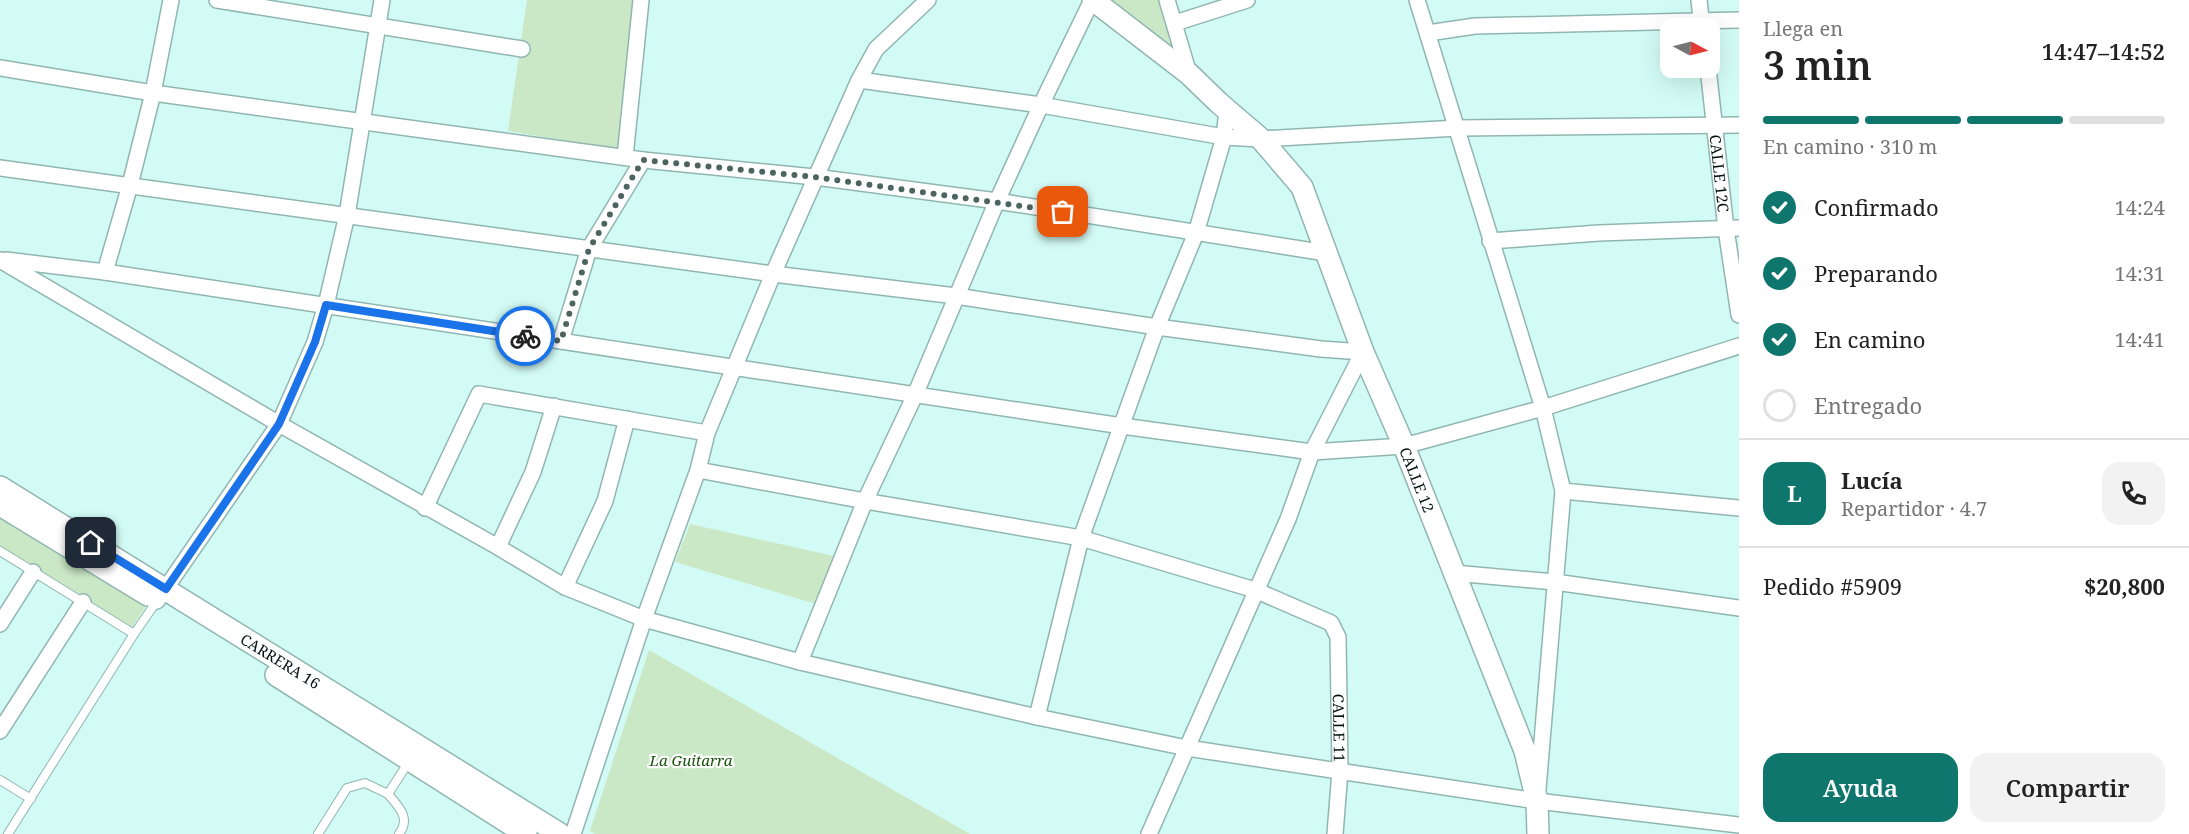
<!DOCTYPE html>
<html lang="es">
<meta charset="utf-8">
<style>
:root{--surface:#fff;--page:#f2f2f2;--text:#222;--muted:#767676;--line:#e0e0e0;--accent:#0f766e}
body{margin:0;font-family:"Noto Serif",serif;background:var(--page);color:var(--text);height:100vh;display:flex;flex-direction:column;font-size:22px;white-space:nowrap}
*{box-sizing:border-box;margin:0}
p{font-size:20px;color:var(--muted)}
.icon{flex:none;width:33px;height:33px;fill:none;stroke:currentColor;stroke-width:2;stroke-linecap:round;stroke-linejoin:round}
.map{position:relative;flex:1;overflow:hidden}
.drawer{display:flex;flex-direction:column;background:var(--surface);width:450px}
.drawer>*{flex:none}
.needle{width:39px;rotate:97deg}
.controls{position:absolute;left:1660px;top:18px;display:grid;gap:12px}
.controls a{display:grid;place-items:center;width:60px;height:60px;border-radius:12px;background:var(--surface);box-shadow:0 6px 24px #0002;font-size:30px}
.pin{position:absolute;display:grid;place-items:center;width:51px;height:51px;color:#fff;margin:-26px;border-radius:12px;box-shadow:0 3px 9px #0006}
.courier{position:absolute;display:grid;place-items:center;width:60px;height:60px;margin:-30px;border:4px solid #1a73e8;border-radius:50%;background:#fff;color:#222;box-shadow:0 2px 8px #0007}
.headline em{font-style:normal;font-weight:600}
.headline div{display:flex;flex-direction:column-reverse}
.headline{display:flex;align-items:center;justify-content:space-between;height:102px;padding:0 24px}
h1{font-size:39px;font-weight:600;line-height:45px}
.bar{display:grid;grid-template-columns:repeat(4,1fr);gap:9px 6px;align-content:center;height:72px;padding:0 24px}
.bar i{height:8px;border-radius:4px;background:var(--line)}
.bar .on{background:var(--accent)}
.bar p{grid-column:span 4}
.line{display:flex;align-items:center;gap:15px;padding:0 24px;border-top:2px solid var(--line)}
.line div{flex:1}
.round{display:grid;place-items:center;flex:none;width:63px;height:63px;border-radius:18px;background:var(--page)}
ol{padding:0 24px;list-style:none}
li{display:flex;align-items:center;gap:18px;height:66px}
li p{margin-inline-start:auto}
li .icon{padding:6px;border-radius:50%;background:var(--accent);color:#fff;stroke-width:4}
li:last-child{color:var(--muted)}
li i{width:33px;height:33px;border:3px solid var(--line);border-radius:50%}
.button{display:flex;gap:12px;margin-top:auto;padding:12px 24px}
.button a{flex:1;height:69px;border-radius:18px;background:var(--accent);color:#fff;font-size:24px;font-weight:600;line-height:69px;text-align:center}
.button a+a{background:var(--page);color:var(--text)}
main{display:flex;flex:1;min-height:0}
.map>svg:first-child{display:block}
</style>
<main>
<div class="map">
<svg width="1739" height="834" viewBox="0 0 1739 834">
<rect width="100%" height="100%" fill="#d3fbf5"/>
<!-- green -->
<g fill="#cbe8c6">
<polygon points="527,0 637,0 619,150 508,131"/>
<polygon points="1105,0 1160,0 1180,58"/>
<polygon points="0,510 149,602 132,627 0,546"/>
<polygon points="690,524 834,556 816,604 675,562"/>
<polygon points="649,650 970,834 595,834 590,831"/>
</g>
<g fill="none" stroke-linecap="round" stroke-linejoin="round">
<!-- lane casing -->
<g stroke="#90b6b1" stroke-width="10">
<g id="lane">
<polyline points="0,551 134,634"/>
<polyline points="0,780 31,799"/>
<polyline points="8,834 134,634 157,601"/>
<polyline points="318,834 347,788 365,783 388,794"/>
<path d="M399 834C411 818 399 807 388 794L410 760"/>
</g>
</g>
<!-- street casing -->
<g stroke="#90b6b1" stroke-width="18">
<g id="street">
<polyline points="217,0 522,49"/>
<polyline points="1167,0 1189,74"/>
<polyline points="1417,0 1543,408 1563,491 1538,789"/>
<polyline points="1699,0 1702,28"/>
<polyline points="1175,23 1247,0"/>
<polyline points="1428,33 1475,26 1739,20"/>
<polyline points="0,68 153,93 643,160 815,177 997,201 1326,253"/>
<path id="s1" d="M1708 68 1726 229 1739 315"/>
<polyline points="859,80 1041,105 1224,137 1261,139 1458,128 1739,125"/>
<polyline points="625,157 641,0"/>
<polyline points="0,168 773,274 956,296 1157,327 1321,349 1363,352 1312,452 1288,519 1149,834"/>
<polyline points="1490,241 1599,233 1739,228"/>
<polyline points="0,260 279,424 498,547 565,587 644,619 800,662 1037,717 1187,748 1537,801 1739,825"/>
<polyline points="6,260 105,272 1122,426 1312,452 1404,446 1543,408 1739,346"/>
<polyline points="105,272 130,185 153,93 171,0"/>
<polyline points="561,341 589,249 643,160"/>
<path id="s2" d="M698 470 865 501 1081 538 1255 590 1331 623 1338 637 1340 771 1335 834"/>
<polyline points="1563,491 1739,508"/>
<polyline points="425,508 479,394 707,433"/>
<polyline points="498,547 533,472 554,406"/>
<polyline points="1454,573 1555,582 1739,608"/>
<polyline points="565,587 605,501 627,419"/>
<polyline points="157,601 279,424 315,342 326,305 347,215 382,0"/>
<polyline points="0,624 33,572"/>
<polyline points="800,662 865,501 915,395 997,201 1041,105 1092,0"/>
<polyline points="1037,717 1081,538 1157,327 1196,233 1224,137 1227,110"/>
<polyline points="0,731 83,602"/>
<polyline points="573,834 644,619 698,470 707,433 773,274 859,80 876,49 928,0"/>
</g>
</g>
<!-- secondary casing -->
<g stroke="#90b6b1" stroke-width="24">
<g id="secondary">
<path id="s3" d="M1093 0 1189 74 1219 103 1261 139 1302 187 1363 352 1404 446 1525 751 1537 801 1538 834"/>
<path id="s4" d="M0 487 560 834"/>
<polyline points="0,505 148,595"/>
<polyline points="276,675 526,834"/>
</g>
</g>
<!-- lane -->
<use href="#lane" stroke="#fff" stroke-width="8"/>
<!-- street -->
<use href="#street" stroke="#fff" stroke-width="15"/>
<!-- secondary -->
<use href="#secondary" stroke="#fff" stroke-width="21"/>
</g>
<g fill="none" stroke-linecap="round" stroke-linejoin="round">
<!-- done -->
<polyline stroke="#4d6461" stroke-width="6" stroke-dasharray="0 10.8" points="525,336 561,341 589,249 643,160 815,177 1063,212"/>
<!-- route -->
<polyline stroke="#1a73e8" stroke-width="8" points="91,543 166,589 279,424 315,342 326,305 525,336"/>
</g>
<g text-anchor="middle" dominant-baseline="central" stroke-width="4.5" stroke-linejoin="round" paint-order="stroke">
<!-- street labels -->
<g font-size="15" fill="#051312" stroke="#fff">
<text stroke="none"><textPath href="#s1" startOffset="106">CALLE 12C</textPath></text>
<text stroke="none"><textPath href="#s3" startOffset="596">CALLE 12</textPath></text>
<text stroke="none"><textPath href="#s4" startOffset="330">CARRERA 16</textPath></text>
<text stroke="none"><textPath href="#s2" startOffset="760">CALLE 11</textPath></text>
</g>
<!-- park labels -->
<g font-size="15" font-style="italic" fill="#16530b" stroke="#fff">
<text x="691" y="760">La Guitarra</text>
</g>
</g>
</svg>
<div class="controls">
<a><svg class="needle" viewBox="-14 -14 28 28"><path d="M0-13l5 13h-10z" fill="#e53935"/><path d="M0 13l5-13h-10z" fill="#767676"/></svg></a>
</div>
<div class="pin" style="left:1063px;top:212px;background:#ea580c"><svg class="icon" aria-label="bag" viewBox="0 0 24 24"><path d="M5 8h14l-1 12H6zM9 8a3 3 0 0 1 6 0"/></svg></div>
<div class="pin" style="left:91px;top:543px;background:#1f2937"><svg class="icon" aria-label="home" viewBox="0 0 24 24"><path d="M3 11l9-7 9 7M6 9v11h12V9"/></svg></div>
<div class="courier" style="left:525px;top:336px"><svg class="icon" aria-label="bike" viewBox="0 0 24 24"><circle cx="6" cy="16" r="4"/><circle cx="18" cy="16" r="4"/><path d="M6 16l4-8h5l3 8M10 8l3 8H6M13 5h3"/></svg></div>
</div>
<section class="drawer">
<div class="headline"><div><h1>3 min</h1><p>Llega en</p></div><em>14:47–14:52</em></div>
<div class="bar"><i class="on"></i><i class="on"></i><i class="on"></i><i></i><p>En camino · 310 m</p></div>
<ol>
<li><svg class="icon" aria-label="check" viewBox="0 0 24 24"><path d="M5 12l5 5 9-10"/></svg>Confirmado<p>14:24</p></li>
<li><svg class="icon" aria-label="check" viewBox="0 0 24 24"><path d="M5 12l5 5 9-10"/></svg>Preparando<p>14:31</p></li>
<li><svg class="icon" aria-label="check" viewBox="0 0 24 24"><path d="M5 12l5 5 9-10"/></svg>En camino<p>14:41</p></li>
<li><i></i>Entregado</li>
</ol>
<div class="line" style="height:108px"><b class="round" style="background:var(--accent);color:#fff">L</b><div><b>Lucía</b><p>Repartidor · 4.7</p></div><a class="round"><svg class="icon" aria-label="phone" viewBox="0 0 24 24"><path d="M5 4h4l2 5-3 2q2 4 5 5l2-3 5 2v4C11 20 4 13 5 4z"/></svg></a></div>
<div class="line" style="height:78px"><div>Pedido #5909</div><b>$20,800</b></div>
<div class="button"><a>Ayuda</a><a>Compartir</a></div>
</section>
</main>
